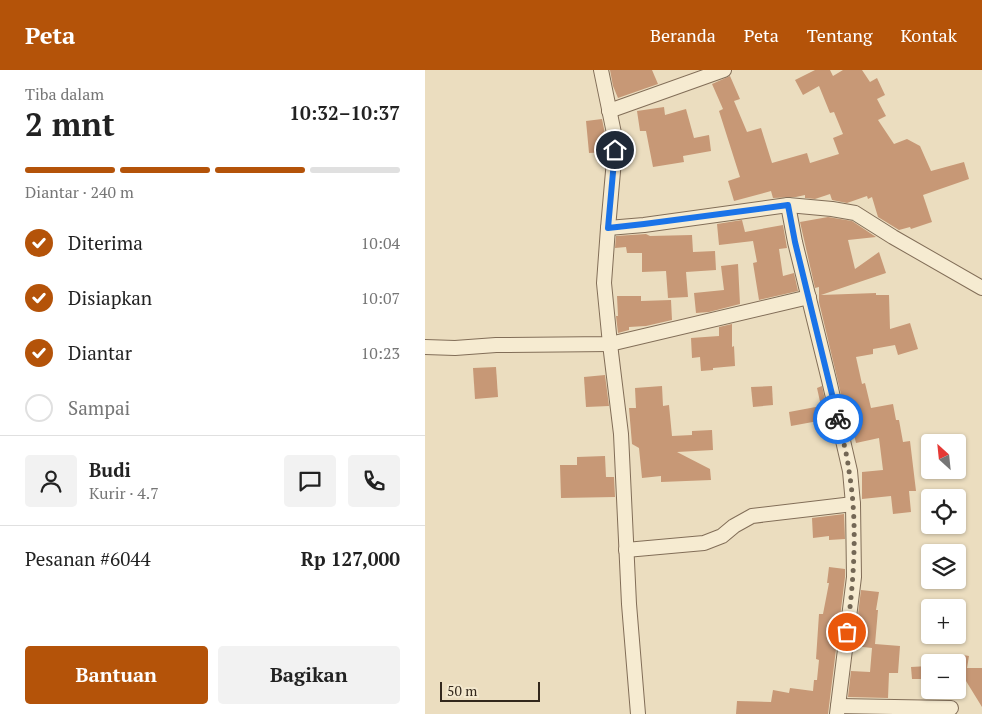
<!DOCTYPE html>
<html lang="id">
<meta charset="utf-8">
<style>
:root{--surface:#fff;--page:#f2f2f2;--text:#222;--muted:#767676;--line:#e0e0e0;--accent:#b45309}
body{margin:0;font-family:"PT Serif",serif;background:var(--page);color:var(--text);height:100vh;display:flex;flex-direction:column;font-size:19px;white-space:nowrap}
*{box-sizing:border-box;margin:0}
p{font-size:16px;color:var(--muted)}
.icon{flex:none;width:28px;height:28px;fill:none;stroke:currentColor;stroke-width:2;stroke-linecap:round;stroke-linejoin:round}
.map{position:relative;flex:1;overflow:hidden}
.drawer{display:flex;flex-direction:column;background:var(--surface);width:425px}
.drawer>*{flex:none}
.needle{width:32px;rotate:333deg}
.tools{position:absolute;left:496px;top:364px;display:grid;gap:10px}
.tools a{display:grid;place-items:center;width:45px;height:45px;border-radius:5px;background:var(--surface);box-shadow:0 1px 4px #0004;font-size:25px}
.scale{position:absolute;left:15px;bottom:12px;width:100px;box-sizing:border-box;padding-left:5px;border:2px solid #32271c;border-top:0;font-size:14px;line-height:18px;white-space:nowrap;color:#32271c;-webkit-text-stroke:4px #f3e8ce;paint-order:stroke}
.pin{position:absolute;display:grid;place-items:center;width:42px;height:42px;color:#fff;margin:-21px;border:2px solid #fff;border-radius:50%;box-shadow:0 1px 5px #0007}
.courier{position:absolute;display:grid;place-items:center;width:50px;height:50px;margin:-25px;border:4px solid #1a73e8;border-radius:50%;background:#fff;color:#222;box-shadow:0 1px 6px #0007}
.head em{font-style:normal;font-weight:600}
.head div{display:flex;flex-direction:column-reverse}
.head{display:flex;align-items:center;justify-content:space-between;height:85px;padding:0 25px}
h1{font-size:32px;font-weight:600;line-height:38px}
.bar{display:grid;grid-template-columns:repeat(4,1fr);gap:8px 5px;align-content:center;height:60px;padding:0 25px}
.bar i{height:6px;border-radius:4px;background:var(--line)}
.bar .on{background:var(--accent)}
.bar p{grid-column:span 4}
.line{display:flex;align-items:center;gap:12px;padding:0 25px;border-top:1px solid var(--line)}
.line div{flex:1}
.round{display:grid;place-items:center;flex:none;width:52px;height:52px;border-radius:5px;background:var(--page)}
ol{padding:0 25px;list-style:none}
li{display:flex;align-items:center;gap:15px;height:55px}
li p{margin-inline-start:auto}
li .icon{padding:5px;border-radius:50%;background:var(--accent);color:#fff;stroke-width:4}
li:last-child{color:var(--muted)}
li i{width:28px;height:28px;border:2px solid var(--line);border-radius:50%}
.button{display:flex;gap:10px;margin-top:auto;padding:10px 25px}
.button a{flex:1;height:58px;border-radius:5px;background:var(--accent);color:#fff;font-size:20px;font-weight:600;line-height:58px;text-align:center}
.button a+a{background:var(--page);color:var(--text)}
header{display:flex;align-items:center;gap:30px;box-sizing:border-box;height:70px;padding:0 25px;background:var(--accent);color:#fff}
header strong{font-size:24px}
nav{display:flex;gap:28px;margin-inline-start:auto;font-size:18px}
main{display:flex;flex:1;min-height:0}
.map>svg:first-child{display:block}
</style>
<header>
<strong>Peta</strong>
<nav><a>Beranda</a><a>Peta</a><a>Tentang</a><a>Kontak</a></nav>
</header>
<main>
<section class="drawer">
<div class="head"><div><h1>2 mnt</h1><p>Tiba dalam</p></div><em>10:32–10:37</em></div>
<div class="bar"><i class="on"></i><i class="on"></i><i class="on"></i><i></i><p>Diantar · 240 m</p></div>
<ol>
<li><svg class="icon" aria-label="check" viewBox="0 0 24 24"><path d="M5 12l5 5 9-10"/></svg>Diterima<p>10:04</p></li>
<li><svg class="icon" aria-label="check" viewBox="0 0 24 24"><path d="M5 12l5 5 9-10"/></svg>Disiapkan<p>10:07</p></li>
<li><svg class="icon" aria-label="check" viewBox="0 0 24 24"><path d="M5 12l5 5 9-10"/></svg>Diantar<p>10:23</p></li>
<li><i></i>Sampai</li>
</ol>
<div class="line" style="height:90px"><a class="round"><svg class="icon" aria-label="person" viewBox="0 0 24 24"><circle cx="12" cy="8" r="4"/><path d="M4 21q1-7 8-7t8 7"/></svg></a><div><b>Budi</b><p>Kurir · 4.7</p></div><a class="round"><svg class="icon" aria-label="chat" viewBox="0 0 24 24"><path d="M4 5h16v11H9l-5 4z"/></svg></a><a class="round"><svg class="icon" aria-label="phone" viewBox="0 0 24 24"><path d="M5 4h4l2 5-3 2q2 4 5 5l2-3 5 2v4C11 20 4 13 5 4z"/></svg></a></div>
<div class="line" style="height:65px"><div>Pesanan #6044</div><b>Rp 127,000</b></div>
<div class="button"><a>Bantuan</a><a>Bagikan</a></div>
</section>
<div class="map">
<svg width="557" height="644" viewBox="0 0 557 644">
<rect width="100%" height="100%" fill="#ebddbf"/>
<!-- building -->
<g fill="#c79876">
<polygon points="185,0 227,0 233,14 193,28 188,16"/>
<polygon points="390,0 405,0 408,6 418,0 437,0 445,12 452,8 460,25 452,29 461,46 453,50 469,74 482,69 495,76 506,101 539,92 544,109 498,125 507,152 486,159 485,157 474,160 453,147 447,127 443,129 442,126 422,133 407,130 405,124 390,129 380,128 380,125 371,127 348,128 346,121 309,131 303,111 315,107 294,41 298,39 287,14 305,6 315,29 309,31 322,62 336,58 347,93 382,83 385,93 414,84 408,68 418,64 409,42 405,43 394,16 378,25 370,10"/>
<polygon points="239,37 240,45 261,39 269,68 284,65 286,81 258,86 259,92 228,97 221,61 215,61 212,41"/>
<polygon points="177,49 181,69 181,82 164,83 161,51"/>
<polygon points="403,147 427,151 451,167 423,170 430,199 454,182 461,203 396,225 451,223 451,225 464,225 465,259 485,253 493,279 473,285 470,275 448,279 448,284 431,287 437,314 440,313 446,338 468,334 471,350 474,350 478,372 485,371 491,421 484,421 486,442 468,444 466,426 437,429 437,402 458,400 454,368 431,373 427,357 424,358 394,232 394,217 390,218 375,152"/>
<polygon points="317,150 320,162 358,155 362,178 354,179 358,206 369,203 373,221 334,230 328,193 332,192 328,171 294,175 292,154"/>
<polygon points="221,164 225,166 267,165 268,182 290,181 291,200 261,202 263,227 243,228 241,201 217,202 217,183 202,183 201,177 190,178 191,166"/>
<polygon points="313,194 315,234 284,242 271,243 269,223 299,220 296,196"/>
<polygon points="192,226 216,226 216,231 246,230 247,250 221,256 204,257 204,260 193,263 191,246 193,246"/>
<polygon points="307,254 307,277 309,276 310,296 288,298 288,300 276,301 275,287 267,288 266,268 294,266 294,257"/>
<polygon points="71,297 73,327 50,329 48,298"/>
<polygon points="180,305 184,336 161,337 159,307"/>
<polygon points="237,316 238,336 244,335 247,366 267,365 267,361 287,360 288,380 252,382 285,399 286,410 236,412 236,406 217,408 214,378 207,374 204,338 211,338 210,318"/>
<polygon points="347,316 348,335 328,337 326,317"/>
<polygon points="397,316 404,349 366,356 364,342 396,336 392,318"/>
<polygon points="180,386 181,407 189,407 190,427 136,428 135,395 152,395 152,387"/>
<polygon points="419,444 420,469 404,470 404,466 388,468 387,448"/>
<polygon points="404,497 420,499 420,507 403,644 311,644 312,631 346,632 348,620 364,623 365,618 388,621 389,610 392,610 394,590 391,589 394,544 398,544 404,513 402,513"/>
<polygon points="436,520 454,522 451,540 453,540 450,574 475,576 473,603 464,603 463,628 423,627 426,601 445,602 447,578 429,576"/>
<polygon points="532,584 544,586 542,598 557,598 557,637 541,611 540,620 532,619"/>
<polygon points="503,596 504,609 487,609 486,597"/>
</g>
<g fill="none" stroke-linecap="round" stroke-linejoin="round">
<!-- minor casing -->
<g stroke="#826e58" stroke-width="16">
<g id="minor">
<polyline points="176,0 190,68 190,79 183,158 179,213 185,274 196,364 204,534 213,644"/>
<polyline points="184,41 299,0"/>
<polyline points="363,135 370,172 404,310 425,401 428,434 429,507 412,644"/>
<polyline points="183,158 219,155 363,135 407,139 430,143 468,167 557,218"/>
<polyline points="0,277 30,278 71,275 185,274 384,227"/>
<polyline points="201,480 279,473 297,466 309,456 327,446 428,434"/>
<polyline points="413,636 526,638"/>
</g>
</g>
<!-- minor -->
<use href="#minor" stroke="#f6ebd1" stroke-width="14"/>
</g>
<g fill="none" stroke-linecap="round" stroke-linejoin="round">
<!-- done -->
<path stroke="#736755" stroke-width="5" stroke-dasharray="0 9" d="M413 349C417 366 422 384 424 401 433 454 429 509 422 562"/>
<!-- route -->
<polyline stroke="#1a73e8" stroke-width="6" points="190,80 183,158 219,154 363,135 370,172 413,349"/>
</g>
</svg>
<div class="tools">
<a><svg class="needle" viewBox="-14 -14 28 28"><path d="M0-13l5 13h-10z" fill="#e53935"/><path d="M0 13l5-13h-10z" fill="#767676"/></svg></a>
<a><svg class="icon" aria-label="locate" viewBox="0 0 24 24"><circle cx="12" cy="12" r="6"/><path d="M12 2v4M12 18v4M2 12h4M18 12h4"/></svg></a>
<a><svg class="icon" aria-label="layers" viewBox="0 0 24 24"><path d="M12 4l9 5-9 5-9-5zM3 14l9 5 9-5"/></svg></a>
<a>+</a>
<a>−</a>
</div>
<div class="scale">50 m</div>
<div class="pin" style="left:422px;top:562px;background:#ea580c"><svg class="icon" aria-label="bag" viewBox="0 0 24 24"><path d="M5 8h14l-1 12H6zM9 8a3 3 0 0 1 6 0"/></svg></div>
<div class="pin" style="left:190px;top:80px;background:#1f2937"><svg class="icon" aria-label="home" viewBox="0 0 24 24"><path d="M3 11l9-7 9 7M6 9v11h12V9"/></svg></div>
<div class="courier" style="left:413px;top:349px"><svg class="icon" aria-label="bike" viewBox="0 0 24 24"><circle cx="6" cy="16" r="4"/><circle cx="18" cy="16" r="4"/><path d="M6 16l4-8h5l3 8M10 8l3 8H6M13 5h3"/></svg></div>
</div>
</main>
